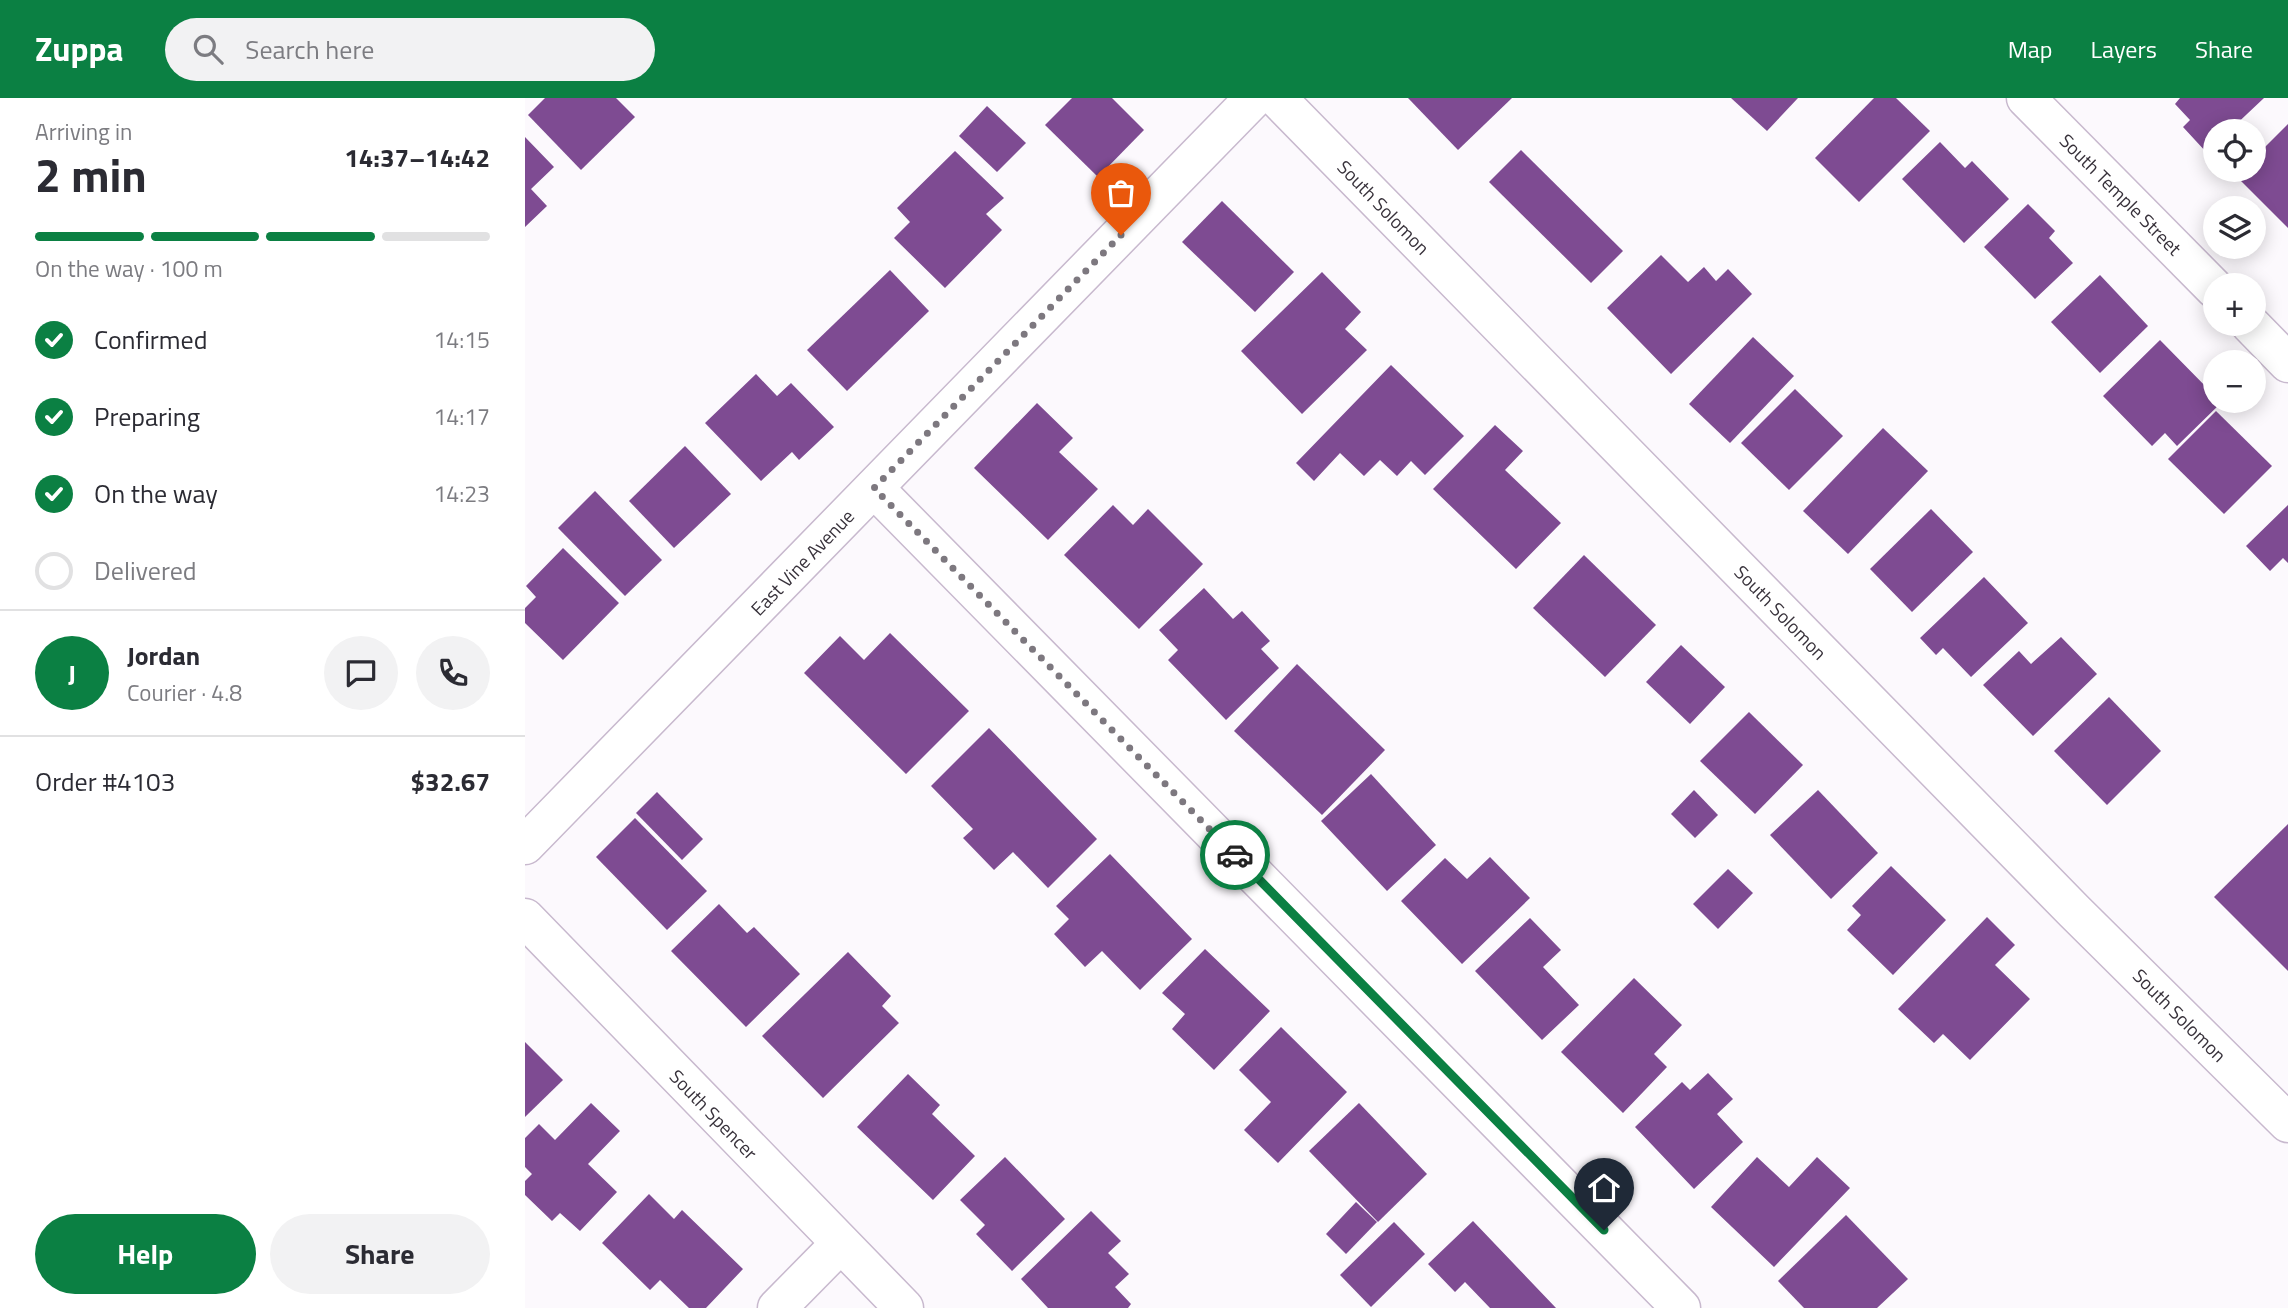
<!DOCTYPE html>
<meta charset="utf-8">
<style>
:root{--surface:#fff;--page:#f2f2f3;--text:#2b2b33;--muted:#7c7c81;--line:#e1e1e2;--accent:#0b8043}
body{margin:0;font-family:"Titillium Web",sans-serif;background:var(--page);color:var(--text);height:100vh;display:flex;flex-direction:column;font-size:26px;white-space:nowrap}
*{box-sizing:border-box;margin:0}
p{font-size:23px;color:var(--muted)}
.icon{flex:none;width:38px;height:38px;fill:none;stroke:currentColor;stroke-width:2;stroke-linecap:round;stroke-linejoin:round}
.map{position:relative;flex:1;overflow:hidden}
.sheet{display:flex;flex-direction:column;background:var(--surface);width:525px}
.sheet>*{flex:none}
.tools{position:absolute;left:1678px;top:21px;display:grid;gap:14px}
.tools a{display:grid;place-items:center;width:63px;height:63px;border-radius:50%;background:var(--surface);box-shadow:0 4px 18px #0003;font-size:35px}
.pin{position:absolute;display:grid;place-items:center;width:60px;height:60px;color:#fff;margin:-72px -30px;border-radius:50% 50% 50% 0;rotate:-45deg;box-shadow:0 0 7px #0007}
.pin .icon{rotate:45deg}
.courier{position:absolute;display:grid;place-items:center;width:70px;height:70px;margin:-35px;border:5px solid #0b8043;border-radius:50%;background:#fff;color:#222;box-shadow:0 2px 9px #0007}
.headline em{font-style:normal;font-weight:700}
.headline div{display:flex;flex-direction:column-reverse}
.headline{display:flex;align-items:center;justify-content:space-between;height:119px;padding:0 35px}
h1{font-size:46px;font-weight:700;line-height:52px}
.bar{display:grid;grid-template-columns:repeat(4,1fr);gap:10px 7px;align-content:center;height:84px;padding:0 35px}
.bar i{height:9px;border-radius:5px;background:var(--line)}
.bar .current{background:var(--accent)}
.bar p{grid-column:span 4}
.line{display:flex;align-items:center;gap:18px;padding:0 35px;border-top:2px solid var(--line)}
.line div{flex:1}
.round{display:grid;place-items:center;flex:none;width:74px;height:74px;border-radius:37px;background:var(--page)}
ol{padding:0 35px;list-style:none}
li{display:flex;align-items:center;gap:21px;height:77px}
li p{margin-inline-start:auto}
li .icon{padding:7px;border-radius:50%;background:var(--accent);color:#fff;stroke-width:4}
li:last-child{color:var(--muted)}
li i{width:38px;height:38px;border:4px solid var(--line);border-radius:50%}
.primary-button{display:flex;gap:14px;margin-top:auto;padding:14px 35px}
.primary-button a{flex:1;height:80px;border-radius:42px;background:var(--accent);color:#fff;font-size:28px;font-weight:700;line-height:80px;text-align:center}
.primary-button a+a{background:var(--page);color:var(--text)}
header{display:flex;align-items:center;gap:42px;box-sizing:border-box;height:98px;padding:0 35px;background:var(--accent);color:#fff}
header strong{font-size:33px}
nav{display:flex;gap:38px;margin-inline-start:auto;font-size:24px}
.search{width:490px;height:63px;background:var(--page);display:flex;align-items:center;gap:18px;box-sizing:border-box;padding:0 24px;border-radius:38px;color:var(--muted);font-size:26px}
main{display:flex;flex:1;min-height:0}
.map>svg:first-child{display:block}
</style>
<header>
<strong>Zuppa</strong>
<div class="search"><svg class="icon" aria-label="search" viewBox="0 0 24 24"><circle cx="10" cy="10" r="6"/><path d="M15 15l6 6"/></svg>Search here</div>
<nav><a>Map</a><a>Layers</a><a>Share</a></nav>
</header>
<main>
<section class="sheet">
<div class="headline"><div><h1>2 min</h1><p>Arriving in</p></div><em>14:37–14:42</em></div>
<div class="bar"><i class="current"></i><i class="current"></i><i class="current"></i><i></i><p>On the way · 100 m</p></div>
<ol>
<li><svg class="icon" aria-label="check" viewBox="0 0 24 24"><path d="M5 12l5 5 9-10"/></svg>Confirmed<p>14:15</p></li>
<li><svg class="icon" aria-label="check" viewBox="0 0 24 24"><path d="M5 12l5 5 9-10"/></svg>Preparing<p>14:17</p></li>
<li><svg class="icon" aria-label="check" viewBox="0 0 24 24"><path d="M5 12l5 5 9-10"/></svg>On the way<p>14:23</p></li>
<li><i></i>Delivered</li>
</ol>
<div class="line" style="height:126px"><b class="round" style="background:var(--accent);color:#fff">J</b><div><b>Jordan</b><p>Courier · 4.8</p></div><a class="round"><svg class="icon" aria-label="chat" viewBox="0 0 24 24"><path d="M4 5h16v11H9l-5 4z"/></svg></a><a class="round"><svg class="icon" aria-label="phone" viewBox="0 0 24 24"><path d="M5 4h4l2 5-3 2q2 4 5 5l2-3 5 2v4C11 20 4 13 5 4z"/></svg></a></div>
<div class="line" style="height:91px"><div>Order #4103</div><b>$32.67</b></div>
<div class="primary-button"><a>Help</a><a>Share</a></div>
</section>
<div class="map">
<svg width="1763" height="1210" viewBox="0 0 1763 1210">
<rect width="100%" height="100%" fill="#fcf9fd"/>
<!-- building -->
<g fill="#7e4b92">
<polygon points="20,0 91,0 110,19 56,72 3,17"/>
<polygon points="547,0 587,0 619,32 573,79 520,27"/>
<polygon points="883,0 987,0 933,52"/>
<polygon points="1206,0 1273,0 1242,33"/>
<polygon points="1349,0 1371,0 1405,33 1334,104 1290,60"/>
<polygon points="1655,0 1739,0 1704,33 1690,33 1690,47 1682,55 1658,29 1665,22 1650,6"/>
<polygon points="462,8 501,45 472,74 434,38"/>
<polygon points="1763,26 1763,130 1711,78 1717,72 1729,72 1729,60"/>
<polygon points="0,39 29,69 6,91 22,108 0,129"/>
<polygon points="1415,44 1440,70 1447,63 1484,101 1439,145 1377,81"/>
<polygon points="996,52 1098,153 1066,185 964,84"/>
<polygon points="430,53 479,100 461,116 477,132 420,190 369,140 385,124 372,110"/>
<polygon points="697,103 769,174 730,214 657,144"/>
<polygon points="1503,106 1530,133 1524,140 1548,165 1510,201 1459,149"/>
<polygon points="1136,157 1163,184 1179,169 1191,183 1203,171 1227,196 1146,276 1082,210"/>
<polygon points="365,172 404,213 322,293 282,252"/>
<polygon points="797,174 836,214 820,231 842,252 777,316 716,253"/>
<polygon points="1575,177 1623,228 1575,275 1526,224"/>
<polygon points="1228,239 1269,278 1205,345 1164,306"/>
<polygon points="1635,242 1690,298 1690,303 1698,303 1652,348 1640,335 1627,348 1578,298"/>
<polygon points="866,267 939,338 900,377 886,363 872,378 855,362 839,378 815,355 789,383 771,365"/>
<polygon points="231,276 252,298 266,285 309,329 274,362 267,354 236,383 180,325"/>
<polygon points="1270,291 1318,338 1264,392 1216,345"/>
<polygon points="512,305 548,340 534,354 573,391 523,442 449,370"/>
<polygon points="1691,313 1747,368 1699,416 1643,361"/>
<polygon points="970,327 998,353 980,372 1036,425 991,471 908,391"/>
<polygon points="1358,330 1403,373 1323,456 1278,413"/>
<polygon points="160,348 206,396 149,450 104,403"/>
<polygon points="70,393 137,462 100,498 33,430"/>
<polygon points="588,407 608,427 623,411 678,466 614,531 539,457"/>
<polygon points="1763,407 1763,465 1758,460 1745,473 1721,448"/>
<polygon points="1406,411 1448,454 1387,514 1345,471"/>
<polygon points="38,450 94,505 38,562 0,525 0,510 11,499 1,488"/>
<polygon points="1059,457 1131,527 1080,579 1008,510"/>
<polygon points="1459,479 1503,525 1446,579 1418,550 1411,557 1395,540"/>
<polygon points="679,490 708,521 717,513 745,543 736,551 754,570 701,622 643,562 653,552 634,532"/>
<polygon points="365,535 444,613 381,676 279,575 315,538 339,562"/>
<polygon points="1536,539 1572,576 1508,638 1458,587 1494,553 1506,566"/>
<polygon points="1156,547 1200,589 1165,626 1121,584"/>
<polygon points="772,566 860,652 797,717 709,633"/>
<polygon points="1584,599 1636,653 1582,707 1529,653"/>
<polygon points="1224,614 1278,667 1230,716 1175,663"/>
<polygon points="464,630 572,741 523,790 488,754 469,772 438,740 448,731 406,688"/>
<polygon points="846,676 911,747 862,793 796,723"/>
<polygon points="1169,692 1193,717 1170,740 1146,716"/>
<polygon points="1293,692 1353,755 1306,801 1245,737"/>
<polygon points="132,694 178,741 157,762 111,715"/>
<polygon points="110,720 182,793 142,832 71,759"/>
<polygon points="1763,726 1763,873 1689,799"/>
<polygon points="585,756 667,841 615,892 577,853 560,869 529,836 544,821 531,808"/>
<polygon points="965,759 1005,800 937,866 876,803 920,760 942,781"/>
<polygon points="1366,768 1421,822 1368,877 1322,832 1336,817 1327,808"/>
<polygon points="1203,771 1228,795 1193,831 1168,806"/>
<polygon points="194,806 222,835 229,829 275,876 221,929 146,853"/>
<polygon points="1462,819 1490,847 1470,867 1505,901 1445,962 1418,936 1409,945 1373,911"/>
<polygon points="1005,820 1036,852 1018,869 1054,907 1017,942 950,873"/>
<polygon points="680,851 745,913 689,972 647,931 660,916 637,895"/>
<polygon points="323,854 366,898 357,908 374,925 298,1000 237,938"/>
<polygon points="1109,880 1157,927 1129,956 1142,969 1098,1015 1036,954"/>
<polygon points="756,929 822,994 753,1065 719,1032 746,1004 714,972"/>
<polygon points="0,944 38,982 0,1019"/>
<polygon points="1183,975 1208,1001 1192,1016 1218,1044 1169,1091 1110,1029 1157,984 1165,992"/>
<polygon points="383,976 415,1007 407,1016 450,1058 408,1102 332,1029"/>
<polygon points="66,1005 95,1033 63,1066 92,1094 55,1133 35,1115 27,1123 0,1097 0,1083 7,1076 0,1069 0,1040 14,1026 30,1042"/>
<polygon points="834,1005 902,1076 853,1124 784,1053"/>
<polygon points="480,1059 540,1121 487,1173 451,1136 460,1127 435,1102"/>
<polygon points="1232,1059 1264,1089 1292,1059 1325,1090 1249,1169 1186,1109"/>
<polygon points="124,1096 149,1121 157,1112 218,1171 181,1210 164,1210 135,1182 125,1192 77,1145"/>
<polygon points="831,1104 852,1124 821,1156 801,1136"/>
<polygon points="566,1113 596,1143 583,1155 604,1176 590,1189 606,1206 603,1210 523,1210 496,1181"/>
<polygon points="1321,1117 1383,1181 1352,1210 1279,1210 1253,1183"/>
<polygon points="948,1123 1031,1210 965,1210 940,1184 930,1194 903,1166"/>
<polygon points="869,1124 900,1156 846,1209 815,1177"/>
</g>
<g fill="none" stroke-linecap="round" stroke-linejoin="round">
<!-- minor casing -->
<g stroke="#c8b9ce" stroke-width="41">
<g id="minor">
<polyline points="1501,0 1690,191"/>
<polyline points="1725,226 1763,265"/>
<polyline points="349,390 1156,1210"/>
<polyline points="0,747 729,0"/>
<polyline points="0,820 379,1210"/>
<polyline points="252,1210 315,1146"/>
</g>
</g>
<!-- tertiary casing -->
<g stroke="#c8b9ce" stroke-width="41">
<polyline id="tertiary" points="752,0 1549,813 1763,1025"/>
</g>
<!-- minor -->
<use href="#minor" stroke="#fff" stroke-width="38"/>
<!-- tertiary -->
<use href="#tertiary" stroke="#fff" stroke-width="38"/>
</g>
<g fill="none" stroke-linecap="round" stroke-linejoin="round">
<!-- done -->
<polyline stroke="#7d787f" stroke-width="7" stroke-dasharray="0 12.6" points="596,137 349,390 710,757"/>
<!-- route -->
<polyline stroke="#0b8043" stroke-width="9" points="710,757 1079,1132"/>
</g>
<g text-anchor="middle" dominant-baseline="central" stroke-width="7" stroke-linejoin="round" paint-order="stroke">
<!-- street labels -->
<g font-size="19" fill="#38323b" stroke="#fff">
<text transform="translate(1596 96) rotate(45)">South Temple Street</text>
<text transform="translate(859 109) rotate(46)">South Solomon</text>
<text transform="translate(277 464) rotate(-46)">East Vine Avenue</text>
<text transform="translate(1256 514) rotate(46)">South Solomon</text>
<text transform="translate(1655 917) rotate(45)">South Solomon</text>
<text transform="translate(189 1016) rotate(46)">South Spencer</text>
</g>
</g>
</svg>
<div class="tools">
<a><svg class="icon" aria-label="locate" viewBox="0 0 24 24"><circle cx="12" cy="12" r="6"/><path d="M12 2v4M12 18v4M2 12h4M18 12h4"/></svg></a>
<a><svg class="icon" aria-label="layers" viewBox="0 0 24 24"><path d="M12 4l9 5-9 5-9-5zM3 14l9 5 9-5"/></svg></a>
<a>+</a>
<a>−</a>
</div>
<div class="pin" style="left:596px;top:137px;background:#ea580c"><svg class="icon" aria-label="bag" viewBox="0 0 24 24"><path d="M5 8h14l-1 12H6zM9 8a3 3 0 0 1 6 0"/></svg></div>
<div class="pin" style="left:1079px;top:1132px;background:#1f2937"><svg class="icon" aria-label="home" viewBox="0 0 24 24"><path d="M3 11l9-7 9 7M6 9v11h12V9"/></svg></div>
<div class="courier" style="left:710px;top:757px"><svg class="icon" aria-label="car" viewBox="0 0 24 24"><path d="M5 17H2v-5l4-1 3-4h7l3 4 3 1v5h-3M9 17h6M6 11h13"/><circle cx="7" cy="17" r="2"/><circle cx="17" cy="17" r="2"/></svg></div>
</div>
</main>
